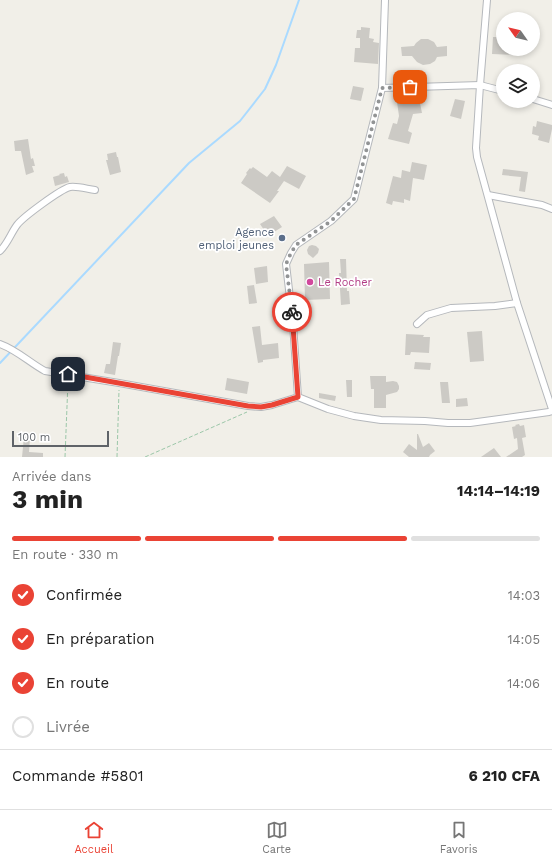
<!DOCTYPE html>
<html lang="fr">
<meta charset="utf-8">
<style>
:root{--surface:#fff;--page:#f2f2f2;--text:#222;--muted:#767676;--line:#e0e0e0;--accent:#ea4335}
body{margin:0;font-family:"Work Sans",sans-serif;background:var(--page);color:var(--text);height:100vh;display:flex;flex-direction:column;font-size:15px;white-space:nowrap}
*{box-sizing:border-box;margin:0}
p{font-size:13px;color:var(--muted)}
.icon{flex:none;width:22px;height:22px;fill:none;stroke:currentColor;stroke-width:2;stroke-linecap:round;stroke-linejoin:round}
.map{position:relative;height:457px;overflow:hidden}
.details{display:flex;flex-direction:column;background:var(--surface);flex:1}
.details>*{flex:none}
.needle{width:26px;rotate:304deg}
.controls{position:absolute;left:496px;top:12px;display:grid;gap:8px}
.controls a{display:grid;place-items:center;width:44px;height:44px;border-radius:50%;background:var(--surface);box-shadow:0 2px 6px #0003;font-size:20px}
.scale{position:absolute;left:12px;bottom:10px;width:97px;box-sizing:border-box;padding-left:4px;border:2px solid #5f6368;border-top:0;font-size:11px;line-height:14px;white-space:nowrap;color:#5f6368;-webkit-text-stroke:3px #fff;paint-order:stroke}
.pin{position:absolute;display:grid;place-items:center;width:34px;height:34px;color:#fff;margin:-17px;border-radius:8px;box-shadow:0 2px 6px #0006}
.courier{position:absolute;display:grid;place-items:center;width:40px;height:40px;margin:-20px;border:3px solid #ea4335;border-radius:50%;background:#fff;color:#222;box-shadow:0 1px 5px #0007}
.head em{font-style:normal;font-weight:700}
.head div{display:flex;flex-direction:column-reverse}
.head{display:flex;align-items:center;justify-content:space-between;height:68px;padding:0 12px}
h1{font-size:26px;font-weight:700;line-height:30px}
.bar{display:grid;grid-template-columns:repeat(4,1fr);gap:6px 4px;align-content:center;height:48px;padding:0 12px}
.bar i{height:5px;border-radius:3px;background:var(--line)}
.bar .active{background:var(--accent)}
.bar p{grid-column:span 4}
.line{display:flex;align-items:center;gap:10px;padding:0 12px;border-top:1px solid var(--line)}
.line div{flex:1}
ol{padding:0 12px;list-style:none}
li{display:flex;align-items:center;gap:12px;height:44px}
li p{margin-inline-start:auto}
li .icon{padding:4px;border-radius:50%;background:var(--accent);color:#fff;stroke-width:4}
li:last-child{color:var(--muted)}
li i{width:22px;height:22px;border:2px solid var(--line);border-radius:50%}
.tab-bar{display:flex;justify-content:space-around;align-items:center;height:56px;border-top:1px solid var(--line);background:var(--surface);font-size:11px;color:var(--muted)}
.tab-bar a{display:grid;justify-items:center;gap:2px}
.tab-bar .active{color:var(--accent)}
.map>svg:first-child{display:block}
</style>
<div class="map">
<svg width="552" height="457" viewBox="0 0 552 457">
<rect width="100%" height="100%" fill="#f1efe8"/>
<g fill="none" stroke-linecap="round" stroke-linejoin="round">
<!-- stream -->
<polyline stroke="#aadaff" stroke-width="2" points="0,363 189,163 240,121 265,89 276,65 299,0"/>
</g>
<!-- building -->
<g fill="#cccac5">
<polygon points="361,27 370,28 369,38 374,39 373,42 379,43 378,64 354,62 355,48 360,48 360,38 356,38 357,30 361,30"/>
<polygon points="493,37 503,37 503,49 519,49 518,55 492,54"/>
<polygon points="421,39 428,39 434,42 437,47 447,46 447,56 437,57 435,61 430,64 423,65 417,62 412,56 402,56 401,47 414,46 416,43"/>
<polygon points="353,86 364,88 361,101 350,99"/>
<polygon points="419,98 422,113 413,114 408,131 412,133 409,144 388,139 393,123 397,124 399,116 397,102"/>
<polygon points="455,99 465,101 461,119 450,116"/>
<polygon points="537,121 552,125 552,129 549,143 538,140 539,136 532,134 533,126 536,127"/>
<polygon points="28,139 31,159 33,158 35,166 32,166 34,172 26,175 21,151 15,151 14,141"/>
<polygon points="116,152 117,157 118,157 121,172 110,175 106,160 108,160 107,154"/>
<polygon points="412,162 427,165 424,180 413,178 410,201 404,199 404,203 393,201 392,205 386,203 393,176 401,178 402,170 410,172"/>
<polygon points="287,166 306,176 299,189 284,181 277,191 279,191 270,203 241,183 247,174 246,173 250,168 251,169 253,167 267,177 272,171 280,177"/>
<polygon points="503,169 528,172 525,192 519,191 521,177 502,175"/>
<polygon points="64,173 65,177 67,176 69,182 55,186 53,177 60,175 59,174"/>
<polygon points="274,216 282,227 274,232 272,229 266,233 260,224"/>
<polygon points="312,245 316,246 319,249 318,253 313,258 308,254 307,250 309,246"/>
<polygon points="340,259 346,259 347,291 349,291 350,304 341,305 339,273 341,273"/>
<polygon points="329,262 330,299 305,300 304,264"/>
<polygon points="267,266 268,282 256,284 254,268"/>
<polygon points="254,285 257,303 249,304 247,286"/>
<polygon points="260,326 262,345 278,343 279,358 263,360 263,362 258,363 252,327"/>
<polygon points="482,331 484,361 470,362 467,332"/>
<polygon points="406,334 424,335 423,337 430,337 429,353 411,352 410,355 405,355"/>
<polygon points="113,342 121,343 119,356 118,356 115,375 104,373 106,364 110,364"/>
<polygon points="415,362 431,363 430,370 414,369"/>
<polygon points="370,376 386,376 386,382 393,381 397,382 399,386 399,389 397,392 386,395 386,408 374,408 374,389 371,389"/>
<polygon points="227,378 249,382 247,394 225,390"/>
<polygon points="346,380 352,380 352,397 347,397"/>
<polygon points="440,382 448,382 450,403 442,403"/>
<polygon points="319,393 336,396 335,401 319,398"/>
<polygon points="467,398 468,406 456,407 456,399"/>
<polygon points="519,424 520,426 524,425 526,437 522,438 525,455 522,457 506,457 518,449 517,438 514,439 512,427 516,426 515,425"/>
<polygon points="417,434 418,434 423,447 429,443 435,451 430,455 429,457 409,457 403,452 409,444 417,450"/>
<polygon points="24,437 30,437 29,452 43,453 43,457 22,457"/>
<polygon points="494,448 501,457 481,457"/>
</g>
<g fill="none" stroke-linecap="round" stroke-linejoin="round">
<!-- street casing -->
<g stroke="#b5b8bc" stroke-width="8">
<g id="street">
<polyline points="385,0 382,88 354,199 331,221 296,245 291,253 286,264 293,324 298,397 328,409 354,416 381,420 425,421 448,423 470,423 549,412 552,411"/>
<polyline points="487,0 480,85 476,148 477,157 517,303 552,409"/>
<polyline points="382,88 480,85 503,91"/>
<polyline points="533,99 552,105"/>
<polyline points="488,195 542,205 552,209"/>
<path d="M0 251C8 243 11 233 17 225 23 217 61 189 70 187 78 186 87 189 95 190"/>
<polyline points="417,324 427,315 451,308 495,306 517,303"/>
<path d="M0 344C17 350 30 363 45 371L119 383 248 406 261 407 272 405 298 397"/>
</g>
</g>
<!-- path -->
<g stroke="#9cc7a9" stroke-width="1" stroke-dasharray="4 2" stroke-linecap="butt">
<polyline points="65,457 68,381"/>
<polyline points="117,457 119,390"/>
<polyline points="145,457 247,412"/>
</g>
<!-- street -->
<use href="#street" stroke="#fff" stroke-width="6"/>
</g>
<g fill="none" stroke-linecap="round" stroke-linejoin="round">
<!-- done -->
<polyline stroke="#929495" stroke-width="4" stroke-dasharray="0 7.2" points="292,312 286,264 291,253 296,245 331,221 354,199 382,88 410,87"/>
<!-- route -->
<polyline stroke="#ea4335" stroke-width="5" points="68,374 248,406 261,407 272,405 298,397 292,312"/>
</g>
<!-- markers -->
<circle fill="#5c6f8a" stroke="#fff" stroke-width="1.5" cx="282" cy="238" r="4"/>
<circle fill="#d1479c" stroke="#fff" stroke-width="1.5" cx="310" cy="282" r="4"/>
<g text-anchor="middle" dominant-baseline="central" stroke-width="3.5" stroke-linejoin="round" paint-order="stroke">
<!-- service labels -->
<g font-size="11" fill="#4e5e75" stroke="#fff" text-anchor="end">
<text x="274" y="232">Agence<tspan x="274" dy="13">emploi jeunes</tspan></text>
</g>
<!-- hotel labels -->
<g font-size="11" fill="#b23c85" stroke="#fff" text-anchor="start">
<text x="318" y="282">Le Rocher</text>
</g>
</g>
</svg>
<div class="controls">
<a><svg class="needle" viewBox="-14 -14 28 28"><path d="M0-13l5 13h-10z" fill="#e53935"/><path d="M0 13l5-13h-10z" fill="#767676"/></svg></a>
<a><svg class="icon" aria-label="layers" viewBox="0 0 24 24"><path d="M12 4l9 5-9 5-9-5zM3 14l9 5 9-5"/></svg></a>
</div>
<div class="scale">100 m</div>
<div class="pin" style="left:410px;top:87px;background:#ea580c"><svg class="icon" aria-label="bag" viewBox="0 0 24 24"><path d="M5 8h14l-1 12H6zM9 8a3 3 0 0 1 6 0"/></svg></div>
<div class="pin" style="left:68px;top:374px;background:#1f2937"><svg class="icon" aria-label="home" viewBox="0 0 24 24"><path d="M3 11l9-7 9 7M6 9v11h12V9"/></svg></div>
<div class="courier" style="left:292px;top:312px"><svg class="icon" aria-label="bike" viewBox="0 0 24 24"><circle cx="6" cy="16" r="4"/><circle cx="18" cy="16" r="4"/><path d="M6 16l4-8h5l3 8M10 8l3 8H6M13 5h3"/></svg></div>
</div>
<section class="details">
<div class="head"><div><h1>3 min</h1><p>Arrivée dans</p></div><em>14:14–14:19</em></div>
<div class="bar"><i class="active"></i><i class="active"></i><i class="active"></i><i></i><p>En route · 330 m</p></div>
<ol>
<li><svg class="icon" aria-label="check" viewBox="0 0 24 24"><path d="M5 12l5 5 9-10"/></svg>Confirmée<p>14:03</p></li>
<li><svg class="icon" aria-label="check" viewBox="0 0 24 24"><path d="M5 12l5 5 9-10"/></svg>En préparation<p>14:05</p></li>
<li><svg class="icon" aria-label="check" viewBox="0 0 24 24"><path d="M5 12l5 5 9-10"/></svg>En route<p>14:06</p></li>
<li><i></i>Livrée</li>
</ol>
<div class="line" style="height:52px"><div>Commande #5801</div><b>6 210 CFA</b></div>
</section>
<nav class="tab-bar">
<a class="active"><svg class="icon" aria-label="home" viewBox="0 0 24 24"><path d="M3 11l9-7 9 7M6 9v11h12V9"/></svg>Accueil</a>
<a><svg class="icon" aria-label="map" viewBox="0 0 24 24"><path d="M3 6l6-2 6 2 6-2v14l-6 2-6-2-6 2zM9 4v14M15 6v14"/></svg>Carte</a>
<a><svg class="icon" aria-label="saved" viewBox="0 0 24 24"><path d="M7 4h10v16l-5-4-5 4z"/></svg>Favoris</a>
</nav>
